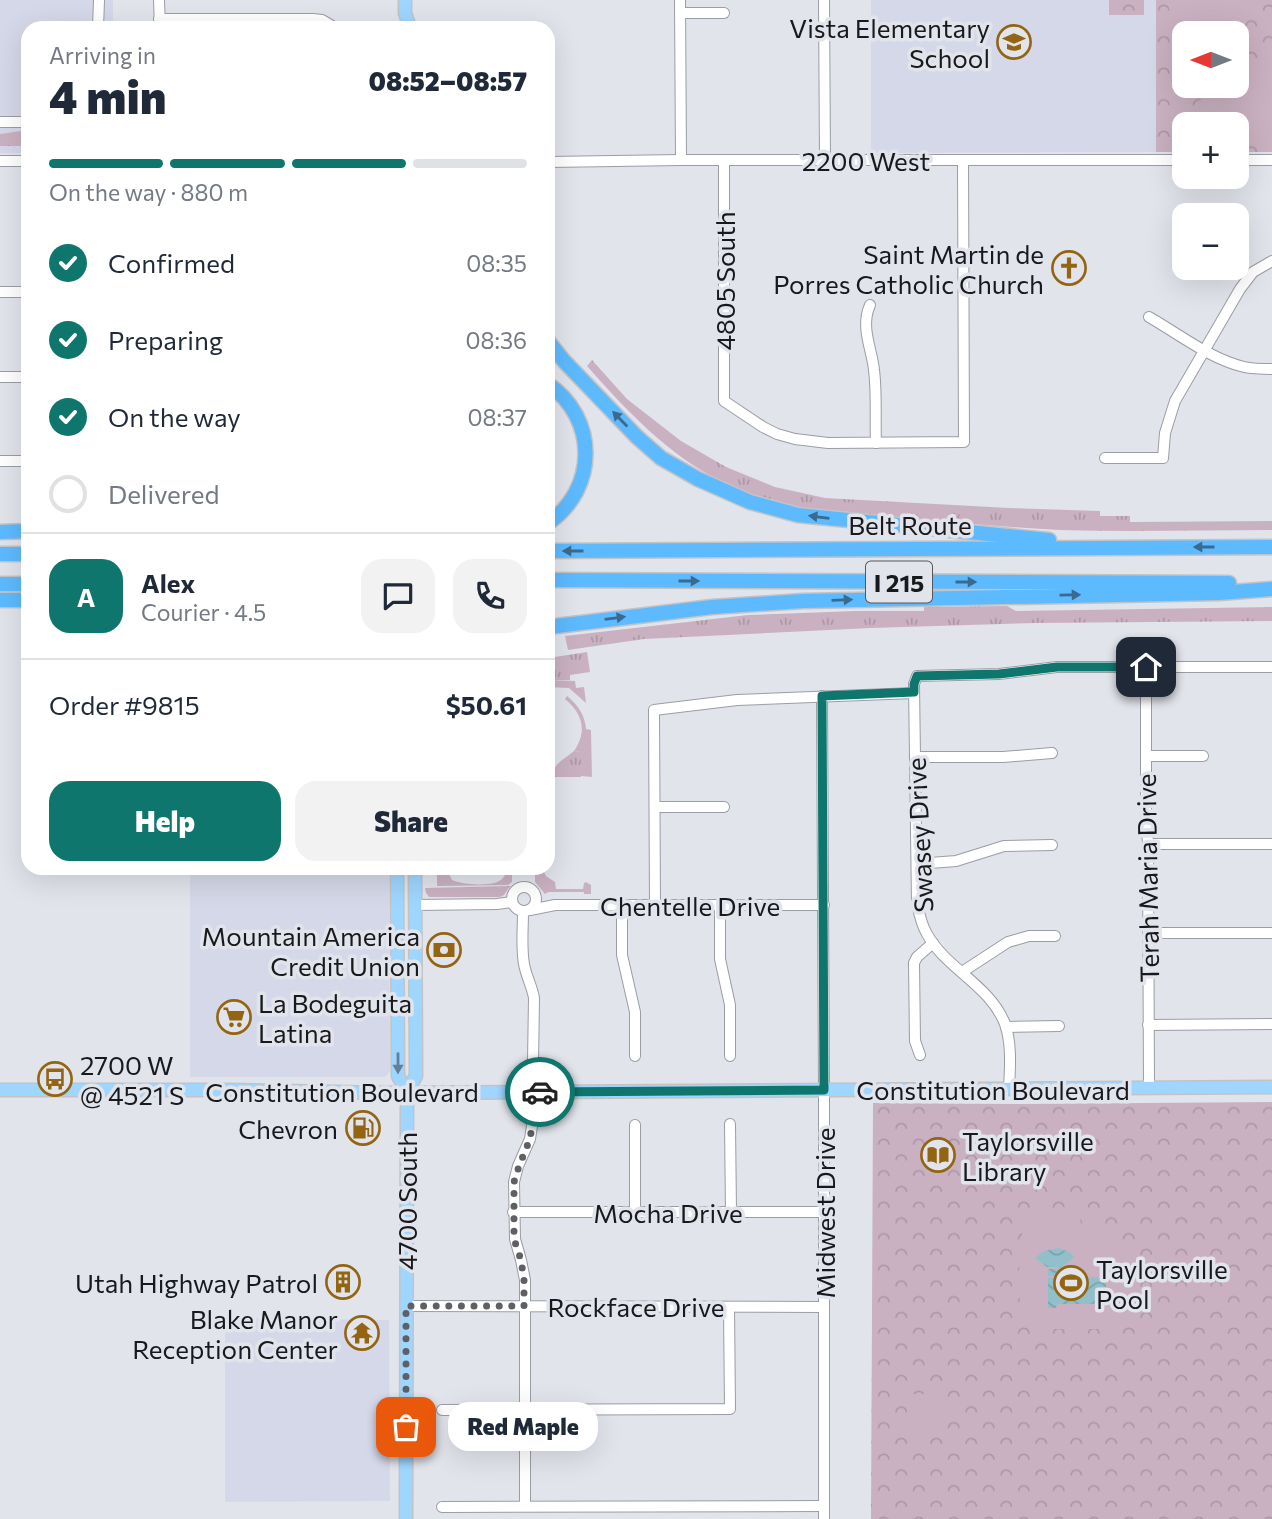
<!DOCTYPE html>
<meta charset="utf-8">
<style>
:root{--surface:#fff;--page:#f2f2f3;--text:#1f2937;--muted:#747a83;--line:#e0e1e3;--accent:#0f766e}
body{margin:0;font-family:Commissioner,sans-serif;background:var(--page);color:var(--text);height:100vh;display:flex;flex-direction:column;font-size:26px;white-space:nowrap}
*{box-sizing:border-box;margin:0}
p{font-size:23px;color:var(--muted)}
.icon{flex:none;width:38px;height:38px;fill:none;stroke:currentColor;stroke-width:2;stroke-linecap:round;stroke-linejoin:round}
.map{position:relative;flex:1;overflow:hidden}
.side{position:absolute;left:21px;top:21px;width:534px;height:854px;display:flex;flex-direction:column;background:var(--surface);border-radius:21px;box-shadow:0 7px 28px #0002}
.side>*{flex:none}
.needle{width:46px;rotate:270deg}
.fabs{position:absolute;left:1172px;top:21px;display:grid;gap:14px}
.fabs a{display:grid;place-items:center;width:77px;height:77px;border-radius:14px;background:var(--surface);box-shadow:0 7px 28px #0002;font-size:35px}
.pin{position:absolute;display:grid;place-items:center;width:60px;height:60px;color:#fff;margin:-30px;border-radius:14px;box-shadow:0 4px 10px #0006}
.courier{position:absolute;display:grid;place-items:center;width:70px;height:70px;margin:-35px;border:5px solid #0f766e;border-radius:50%;background:#fff;color:#222;box-shadow:0 2px 9px #0007}
.bubble{position:absolute;height:49px;border-radius:21px;background:var(--surface);box-shadow:0 7px 28px #0002;font-size:23px;font-weight:800;line-height:49px;text-align:center}
.overview em{font-style:normal;font-weight:800}
.overview div{display:flex;flex-direction:column-reverse}
.overview{display:flex;align-items:center;justify-content:space-between;height:119px;padding:0 28px}
h1{font-size:46px;font-weight:800;line-height:52px}
.bar{display:grid;grid-template-columns:repeat(4,1fr);gap:10px 7px;align-content:center;height:84px;padding:0 28px}
.bar i{height:9px;border-radius:5px;background:var(--line)}
.bar .selected{background:var(--accent)}
.bar p{grid-column:span 4}
.line{display:flex;align-items:center;gap:18px;padding:0 28px;border-top:2px solid var(--line)}
.line div{flex:1}
.round{display:grid;place-items:center;flex:none;width:74px;height:74px;border-radius:21px;background:var(--page)}
ol{padding:0 28px;list-style:none}
li{display:flex;align-items:center;gap:21px;height:77px}
li p{margin-inline-start:auto}
li .icon{padding:7px;border-radius:50%;background:var(--accent);color:#fff;stroke-width:4}
li:last-child{color:var(--muted)}
li i{width:38px;height:38px;border:4px solid var(--line);border-radius:50%}
.action{display:flex;gap:14px;margin-top:auto;padding:14px 28px}
.action a{flex:1;height:80px;border-radius:21px;background:var(--accent);color:#fff;font-size:28px;font-weight:800;line-height:80px;text-align:center}
.action a+a{background:var(--page);color:var(--text)}
.map>svg:first-child{display:block}
</style>
<div class="map">
<svg width="1272" height="1519" viewBox="0 0 1272 1519">
<defs>
<pattern id="grass-tufts" width="24" height="20" patternUnits="userSpaceOnUse" patternTransform="scale(1.75)"><rect width="24" height="20" fill="#cab1c1"/><path d="M3 7l-1-3M5 7V3M7 7l1-3M15 17l-1-3M17 17v-4M19 17l1-3" fill="none" stroke="#ad98a5"/></pattern>
<pattern id="park-crowns" width="20" height="18" patternUnits="userSpaceOnUse" patternTransform="scale(1.75)"><rect width="20" height="18" fill="#cab1c1"/><path d="M2 6a3 3 0 1 1 6 0M12 15a3 3 0 1 1 6 0" fill="none" stroke="#ad98a5"/></pattern>
<pattern id="water-waves" width="16" height="10" patternUnits="userSpaceOnUse" patternTransform="scale(1.75)"><rect width="16" height="10" fill="#92c0ca"/><path d="M0 5q4-4 8 0t8 0" fill="none" stroke="#7da4ad"/></pattern>
</defs>
<rect width="100%" height="100%" fill="#e2e4ec"/>
<!-- built -->
<g fill="#d5d8e8">
<polygon points="0,0 113,0 113,28 28,28 28,153 0,153"/>
<polygon points="871,0 1156,0 1156,152 871,153"/>
<polygon points="190,868 389,868 390,1071 388,1074 385,1077 190,1077"/>
<polygon points="225,1318 389,1320 390,1501 225,1502"/>
</g>
<!-- grass -->
<g fill="url(#grass-tufts)">
<polygon points="28,130 28,146 0,146 0,134"/>
<path d="M592 360 627 399 681 441 726 467 775 487 825 498 1009 508 1100 511V516H1130V522L1272 521V530C1202 530 1131 532 1060 530 1018 528 976 524 934 521 862 516 787 516 722 482 667 454 627 411 587 366Z"/>
<polygon points="1007,606 1016,611 1272,607 1272,621 1036,623 871,628 644,639 568,650 565,636 748,615 855,611 924,611 924,607"/>
<polygon points="587,652 590,672 570,675 570,680 548,680 548,658"/>
<path d="M574 751 581 752V777H552C552 764 565 759 574 751Z"/>
<polygon points="510,886 504,895 500,897 429,897 426,893 425,888"/>
</g>
<!-- park -->
<g fill="url(#park-crowns)" fill-rule="evenodd">
<rect x="1109" y="0" width="35" height="15"/>
<path d="M1156 0H1272V152H1237V124H1185V152H1156ZM1185 33H1237V86H1185Z"/>
<polygon points="1272,1102 1272,1519 871,1519 873,1103 1017,1104"/>
</g>
<!-- garden -->
<g fill="#cab1c1">
<polygon points="1168,0 1242,0 1244,5 1243,25 1209,33 1185,33 1185,39 1177,41 1174,39"/>
<polygon points="1259,57 1267,59 1272,66 1272,140 1251,140 1237,137 1237,124 1215,124 1205,114 1197,103 1217,86 1237,86 1237,71"/>
<polygon points="548,680 575,681 576,688 584,687 586,703 569,688 548,687"/>
<path d="M567 696C578 705 585 715 586 729L591 730 592 777 581 776V752L574 751C588 731 582 713 565 699Z"/>
<path d="M437 868H446L452 880C463 885 494 887 502 879 506 875 506 872 507 868H512V882L508 885 437 886Z"/>
<polygon points="535,868 542,868 546,876 555,882 556,889 583,889 584,883 586,882 591,885 591,894 584,894 584,892 548,892 545,894 535,882"/>
<polygon points="1058,1207 1065,1207 1066,1211 1080,1211 1081,1231 1121,1231 1122,1319 1113,1319 1112,1329 1030,1329 1029,1320 1020,1320 1019,1247 1022,1246 1022,1215 1032,1215 1033,1213 1058,1213"/>
<polygon points="907,1394 942,1394 943,1429 907,1429"/>
</g>
<!-- water -->
<polygon fill="url(#water-waves)" points="1059,1248 1069,1252 1075,1257 1062,1267 1062,1278 1106,1277 1106,1304 1057,1304 1056,1308 1048,1308 1048,1278 1057,1278 1058,1276 1048,1276 1048,1269 1056,1269 1058,1271 1058,1267 1047,1267 1035,1258 1044,1251"/>
<g fill="none" stroke-linecap="round" stroke-linejoin="round">
<!-- minor casing -->
<g stroke="#9b9da4" stroke-width="12">
<g id="minor">
<polyline points="159,0 160,28"/>
<polyline points="680,0 681,160"/>
<polyline points="824,0 825,160"/>
<polyline points="680,13 724,13"/>
<polyline points="159,19 313,19 322,20 332,26"/>
<polyline points="98,28 99,0"/>
<polyline points="0,122 28,122"/>
<polyline points="724,160 724,401 763,427 777,434 795,439 828,443 964,442 963,160"/>
<polyline points="1237,160 1272,160"/>
<polyline points="0,161 28,161"/>
<polyline points="548,162 681,160 1185,160"/>
<polyline points="0,292 28,292"/>
<path d="M870 305C860 327 872 349 874 370 877 394 875 419 876 443"/>
<path d="M1149 317C1179 334 1210 359 1244 367 1253 369 1263 369 1272 369"/>
<polyline points="0,377 28,377"/>
<polyline points="1105,458 1163,458 1165,433 1175,401 1240,289 1253,272 1272,261"/>
<polyline points="0,461 28,461"/>
<polyline points="1146,667 1146,809 1148,844 1149,1088"/>
<polyline points="822,696 824,1090 824,1519"/>
<polyline points="1146,756 1203,756"/>
<polyline points="915,757 1003,757 1052,753"/>
<polyline points="655,807 724,807"/>
<polyline points="1148,844 1272,844"/>
<polyline points="917,864 956,861 1004,846 1052,845"/>
<circle cx="524" cy="899" r="12"/>
<polyline points="415,905 497,904 512,902"/>
<polyline points="622,905 622,955 635,1012 635,1056"/>
<polyline points="655,905 654,710 737,700 914,693"/>
<polyline points="720,905 720,959 730,1005 730,1056"/>
<polyline points="530,910 555,905 824,905"/>
<path d="M523 912C523 929 521 947 524 964 526 976 532 986 534 998L532 1126 530 1139 518 1166 514 1182 515 1239 521 1260 525 1280V1506"/>
<polyline points="1148,933 1272,933"/>
<polyline points="962,972 1008,942 1029,936 1055,936"/>
<polyline points="1148,1025 1272,1024"/>
<polyline points="1006,1027 1059,1026"/>
<polyline points="920,1055 915,1041 914,963 917,957 933,943"/>
<path d="M1009 1089C1010 1068 1012 1044 1005 1024 990 985 946 969 927 934 921 924 919 913 917 903L914 684 917 676 999 674 1057 667H1272"/>
<polyline points="730,1124 731,1212"/>
<polyline points="635,1125 635,1212"/>
<polyline points="513,1212 824,1212"/>
<polyline points="406,1306 823,1307"/>
<polyline points="442,1410 730,1409 729,1307"/>
<polyline points="442,1507 824,1506"/>
</g>
</g>
<!-- major casing -->
<g stroke="#c3c3c4" stroke-width="15">
<g id="major">
<polyline points="405,0 405,13 410,28"/>
<polyline points="397,868 398,1076 407,1092 406,1519"/>
<polyline points="0,1090 230,1090 389,1093 1272,1087"/>
<polyline points="407,1092 416,1076 415,868"/>
</g>
</g>
<!-- highway casing -->
<g stroke="#c3c3c4" stroke-width="17">
<g id="highway">
<polyline points="548,341 564,361 637,437 661,458 698,479 750,502 798,515 1049,540"/>
<path d="M548 384C598 418 598 489 548 523"/>
<polyline points="0,532 28,531"/>
<polyline points="548,551 1272,547"/>
<polyline points="0,554 28,554"/>
<polyline points="548,580 1229,583"/>
<polyline points="0,584 28,584"/>
<polyline points="0,600 28,600"/>
<polyline points="548,627 712,607 803,601 1219,593 1272,589"/>
</g>
</g>
<!-- minor -->
<use href="#minor" stroke="#fff" stroke-width="10"/>
<!-- major -->
<use href="#major" stroke="#9ed6ff" stroke-width="12"/>
<!-- highway -->
<use href="#highway" stroke="#5dbaff" stroke-width="14"/>
</g>
<!-- one-way arrows -->
<defs><path id="oneway-solid" d="M-6-.8H1V-3.2L6.5 0L1 3.2V.8H-6Z" transform="scale(1.75)"/></defs>
<g fill="#3a6a8e">
<use href="#oneway-solid" transform="translate(620 419) rotate(-134)"/>
<use href="#oneway-solid" transform="translate(819 517) rotate(-173)"/>
<use href="#oneway-solid" transform="translate(1204 547) rotate(180)"/>
<use href="#oneway-solid" transform="translate(573 551) rotate(180)"/>
<use href="#oneway-solid" transform="translate(689 581)"/>
<use href="#oneway-solid" transform="translate(966 582)"/>
<use href="#oneway-solid" transform="translate(1070 595) rotate(-1)"/>
<use href="#oneway-solid" transform="translate(842 600) rotate(-2)"/>
<use href="#oneway-solid" transform="translate(615 618) rotate(-7)"/>
</g>
<use fill="#628199" href="#oneway-solid" transform="translate(398 1063) rotate(90)"/>
<g fill="none" stroke-linecap="round" stroke-linejoin="round">
<!-- done -->
<polyline stroke="#5f6065" stroke-width="7" stroke-dasharray="0 12.6" points="406,1427 406,1306 524,1306 524,1280 521,1260 514,1239 514,1182 519,1166 530,1139 532,1126 533,1092 540,1092"/>
<!-- route -->
<polyline stroke="#0f766e" stroke-width="9" points="540,1092 824,1090 822,696 914,692 914,684 917,676 999,674 1057,667 1146,667"/>
</g>
<!-- icons -->
<defs>
<g id="school-ring" transform="scale(1.75)"><circle r="9.5" fill="#e2e4ec" stroke="#936412" stroke-width="1.5"/><path d="M0-5L7-2L0 1L-7-2ZM-4 1L0 2.5L4 1V4Q0 6-4 4Z" fill="#936412"/></g>
<g id="church-ring" transform="scale(1.75)"><circle r="9.5" fill="#e2e4ec" stroke="#936412" stroke-width="1.5"/><path d="M-1.2-6h2.4v3.5h3.3v2.4h-3.3V6h-2.4V-.1h-3.3v-2.4h3.3Z" fill="#936412"/></g>
<g id="bank-ring" transform="scale(1.75)"><circle r="9.5" fill="#e2e4ec" stroke="#936412" stroke-width="1.5"/><path d="M-6-4H6V4H-6ZM0-2.3a2.3 2.3 0 1 0 0 4.6a2.3 2.3 0 1 0 0-4.6Z" fill="#936412"/></g>
<g id="supermarket-ring" transform="scale(1.75)"><circle r="9.5" fill="#e2e4ec" stroke="#936412" stroke-width="1.5"/><path d="M-6-5.5h2.5l.6 2H6L4.5 2H-2.5L-4.4-4H-6ZM-1.5 3.2a1.3 1.3 0 1 0 .1 0ZM3 3.2a1.3 1.3 0 1 0 .1 0Z" fill="#936412"/></g>
<g id="bus-ring" transform="scale(1.75)"><circle r="9.5" fill="#e2e4ec" stroke="#936412" stroke-width="1.5"/><path d="M-5-6H5V4H4V6H2V4H-2V6H-4V4H-5ZM-3.5-4V0h7V-4ZM-3.5 1.2v1.5H-2V1.2ZM2 1.2v1.5H3.5V1.2Z" fill="#936412"/></g>
<g id="fuel-ring" transform="scale(1.75)"><circle r="9.5" fill="#e2e4ec" stroke="#936412" stroke-width="1.5"/><path d="M-5.5-6h7V0h2V4h1.3V-2.5L3-4.5l.8-.8L6-3V5H2.5V1h-1V6h-7ZM-4.2-4.7v3.2H.2V-4.7Z" fill="#936412"/></g>
<g id="library-ring" transform="scale(1.75)"><circle r="9.5" fill="#e2e4ec" stroke="#936412" stroke-width="1.5"/><path d="M-6-4Q-3-5.5-.7-3.5V5Q-3 3-6 4ZM6-4Q3-5.5 .7-3.5V5Q3 3 6 4Z" fill="#936412"/></g>
<g id="building-ring" transform="scale(1.75)"><circle r="9.5" fill="#e2e4ec" stroke="#936412" stroke-width="1.5"/><path d="M-4-6H4V6H1V3H-1V6H-4ZM-2.5-4.3h1.7v1.8h-1.7ZM.8-4.3h1.7v1.8H.8ZM-2.5-1h1.7V.8h-1.7ZM.8-1h1.7V.8H.8Z" fill="#936412"/></g>
<g id="stadium-ring" transform="scale(1.75)"><circle r="9.5" fill="#e2e4ec" stroke="#936412" stroke-width="1.5"/><path d="M0-5a6.5 5 0 1 0 0 10a6.5 5 0 1 0 0-10ZM-3.5-1.8h7v3.6h-7Z" fill="#936412"/></g>
<g id="temple-ring" transform="scale(1.75)"><circle r="9.5" fill="#e2e4ec" stroke="#936412" stroke-width="1.5"/><path d="M0-6L5-2H3V0L6.5 2.5H4V6H1.5V3h-3V6H-4V2.5H-6.5L-3 0V-2H-5Z" fill="#936412"/></g>
</defs>
<g fill-rule="evenodd">
<use href="#school-ring" x="1014" y="42"/>
<use href="#church-ring" x="1069" y="268"/>
<use href="#bank-ring" x="444" y="950"/>
<use href="#supermarket-ring" x="234" y="1017"/>
<use href="#bus-ring" x="55" y="1079"/>
<use href="#fuel-ring" x="363" y="1128"/>
<use href="#library-ring" x="938" y="1155"/>
<use href="#building-ring" x="343" y="1282"/>
<use href="#stadium-ring" x="1071" y="1283"/>
<use href="#temple-ring" x="362" y="1333"/>
</g>
<g text-anchor="middle" dominant-baseline="central" stroke-width="7" stroke-linejoin="round" paint-order="stroke">
<!-- shield labels -->
<rect fill="#e2e4ec" stroke="#55565a" stroke-width="2" x="866" y="561.5" width="66" height="41" rx="5"/>
<g font-size="24" font-weight="bold" fill="#18191c">
<text x="899" y="582">I 215</text>
</g>
<!-- poi labels -->
<g font-size="26" fill="#18191c" stroke="#e2e4ec" text-anchor="end">
<text x="990" y="27">Vista Elementary<tspan x="990" dy="30">School</tspan></text>
<text x="1044" y="253">Saint Martin de<tspan x="1044" dy="30">Porres Catholic Church</tspan></text>
<text x="420" y="935">Mountain America<tspan x="420" dy="30">Credit Union</tspan></text>
<text x="258" y="1002" text-anchor="start">La Bodeguita<tspan x="258" dy="30">Latina</tspan></text>
<text x="80" y="1064" text-anchor="start">2700 W<tspan x="80" dy="30">@ 4521 S</tspan></text>
<text x="338" y="1128">Chevron</text>
<text x="962" y="1140" text-anchor="start">Taylorsville<tspan x="962" dy="30">Library</tspan></text>
<text x="1096" y="1268" text-anchor="start">Taylorsville<tspan x="1096" dy="30">Pool</tspan></text>
<text x="318" y="1282">Utah Highway Patrol</text>
<text x="338" y="1318">Blake Manor<tspan x="338" dy="30">Reception Center</tspan></text>
</g>
<!-- street labels -->
<g font-size="26" fill="#18191c" stroke="#e2e4ec">
<text x="866" y="160">2200 West</text>
<text transform="translate(724 281) rotate(-90)">4805 South</text>
<text x="910" y="524">Belt Route</text>
<text transform="translate(919 835) rotate(-93)">Swasey Drive</text>
<text transform="translate(1147 878) rotate(-91)">Terah Maria Drive</text>
<text x="690" y="905">Chentelle Drive</text>
<text x="993" y="1089">Constitution Boulevard</text>
<text x="342" y="1091">Constitution Boulevard</text>
<text transform="translate(406 1201) rotate(-90)">4700 South</text>
<text x="668" y="1212">Mocha Drive</text>
<text transform="translate(824 1213) rotate(-90)">Midwest Drive</text>
<text x="636" y="1306">Rockface Drive</text>
</g>
</g>
</svg>
<div class="fabs">
<a><svg class="needle" viewBox="-14 -14 28 28"><path d="M0-13l5 13h-10z" fill="#e53935"/><path d="M0 13l5-13h-10z" fill="#747a83"/></svg></a>
<a>+</a>
<a>−</a>
</div>
<div class="pin" style="left:406px;top:1427px;background:#ea580c"><svg class="icon" aria-label="bag" viewBox="0 0 24 24"><path d="M5 8h14l-1 12H6zM9 8a3 3 0 0 1 6 0"/></svg></div>
<div class="pin" style="left:1146px;top:667px;background:#1f2937"><svg class="icon" aria-label="home" viewBox="0 0 24 24"><path d="M3 11l9-7 9 7M6 9v11h12V9"/></svg></div>
<div class="courier" style="left:540px;top:1092px"><svg class="icon" aria-label="car" viewBox="0 0 24 24"><path d="M5 17H2v-5l4-1 3-4h7l3 4 3 1v5h-3M9 17h6M6 11h13"/><circle cx="7" cy="17" r="2"/><circle cx="17" cy="17" r="2"/></svg></div>
<div class="bubble" style="left:448px;top:1402px;width:150px">Red Maple</div>
<section class="side">
<div class="overview"><div><h1>4 min</h1><p>Arriving in</p></div><em>08:52–08:57</em></div>
<div class="bar"><i class="selected"></i><i class="selected"></i><i class="selected"></i><i></i><p>On the way · 880 m</p></div>
<ol>
<li><svg class="icon" aria-label="check" viewBox="0 0 24 24"><path d="M5 12l5 5 9-10"/></svg>Confirmed<p>08:35</p></li>
<li><svg class="icon" aria-label="check" viewBox="0 0 24 24"><path d="M5 12l5 5 9-10"/></svg>Preparing<p>08:36</p></li>
<li><svg class="icon" aria-label="check" viewBox="0 0 24 24"><path d="M5 12l5 5 9-10"/></svg>On the way<p>08:37</p></li>
<li><i></i>Delivered</li>
</ol>
<div class="line" style="height:126px"><b class="round" style="background:var(--accent);color:#fff">A</b><div><b>Alex</b><p>Courier · 4.5</p></div><a class="round"><svg class="icon" aria-label="chat" viewBox="0 0 24 24"><path d="M4 5h16v11H9l-5 4z"/></svg></a><a class="round"><svg class="icon" aria-label="phone" viewBox="0 0 24 24"><path d="M5 4h4l2 5-3 2q2 4 5 5l2-3 5 2v4C11 20 4 13 5 4z"/></svg></a></div>
<div class="line" style="height:91px"><div>Order #9815</div><b>$50.61</b></div>
<div class="action"><a>Help</a><a>Share</a></div>
</section>
</div>
